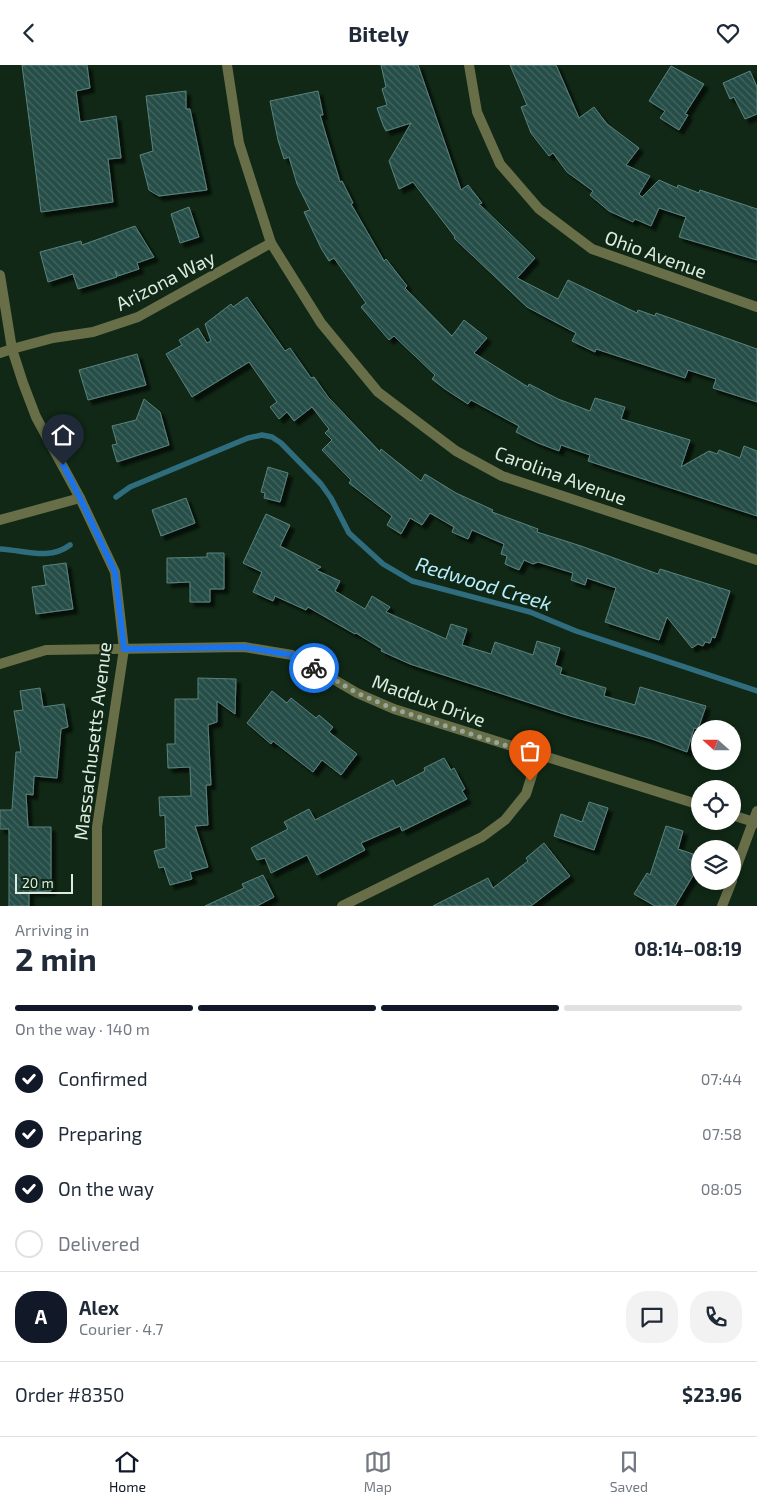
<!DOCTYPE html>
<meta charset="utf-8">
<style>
:root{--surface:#fff;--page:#f2f2f3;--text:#1f2937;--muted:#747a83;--line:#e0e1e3;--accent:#111827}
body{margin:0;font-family:"Exo 2",sans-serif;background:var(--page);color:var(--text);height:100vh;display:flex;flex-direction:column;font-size:19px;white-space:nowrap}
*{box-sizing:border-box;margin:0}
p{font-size:16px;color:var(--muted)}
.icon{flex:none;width:28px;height:28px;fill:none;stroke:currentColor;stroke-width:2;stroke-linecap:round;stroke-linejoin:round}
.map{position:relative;height:841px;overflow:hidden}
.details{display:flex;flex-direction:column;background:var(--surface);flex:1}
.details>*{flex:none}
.needle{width:32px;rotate:291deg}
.buttons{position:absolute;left:691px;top:655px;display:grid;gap:10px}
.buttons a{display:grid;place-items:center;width:50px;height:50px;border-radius:50%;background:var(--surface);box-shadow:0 2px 8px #0003;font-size:25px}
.scale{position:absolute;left:15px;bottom:12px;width:58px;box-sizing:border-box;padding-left:5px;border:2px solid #ddecdf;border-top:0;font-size:14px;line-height:18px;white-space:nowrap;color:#ddecdf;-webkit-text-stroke:4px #102815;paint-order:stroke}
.pin{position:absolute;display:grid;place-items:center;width:42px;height:42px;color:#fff;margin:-51px -21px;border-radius:50% 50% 50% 0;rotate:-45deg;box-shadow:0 0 5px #0007}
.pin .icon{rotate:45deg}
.courier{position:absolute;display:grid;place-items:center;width:50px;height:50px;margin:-25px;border:4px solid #1a73e8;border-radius:50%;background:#fff;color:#222;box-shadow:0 1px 6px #0007}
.summary em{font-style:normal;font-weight:700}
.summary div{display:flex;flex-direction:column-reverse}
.summary{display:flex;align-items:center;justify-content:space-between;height:85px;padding:0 15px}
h1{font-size:32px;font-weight:700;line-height:38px}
.bar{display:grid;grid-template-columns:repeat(4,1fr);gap:8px 5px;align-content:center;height:60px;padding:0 15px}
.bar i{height:6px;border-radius:4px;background:var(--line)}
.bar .on{background:var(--accent)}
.bar p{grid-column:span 4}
.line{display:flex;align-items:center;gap:12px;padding:0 15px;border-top:1px solid var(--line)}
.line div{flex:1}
.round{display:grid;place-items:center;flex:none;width:52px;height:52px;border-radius:20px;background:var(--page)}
ol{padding:0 15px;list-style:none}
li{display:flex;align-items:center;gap:15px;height:55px}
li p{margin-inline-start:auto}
li .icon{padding:5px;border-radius:50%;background:var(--accent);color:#fff;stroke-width:4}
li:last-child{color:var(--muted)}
li i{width:28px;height:28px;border:2px solid var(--line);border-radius:50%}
header{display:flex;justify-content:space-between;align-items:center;height:65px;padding:0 15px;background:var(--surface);font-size:22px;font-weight:700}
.tabs{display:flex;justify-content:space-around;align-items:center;height:70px;border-top:1px solid var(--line);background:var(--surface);font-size:14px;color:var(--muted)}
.tabs a{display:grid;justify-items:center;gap:2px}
.tabs .on{color:var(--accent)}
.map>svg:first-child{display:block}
</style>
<header><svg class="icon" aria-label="back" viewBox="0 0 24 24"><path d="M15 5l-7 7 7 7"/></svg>Bitely<svg class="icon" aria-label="heart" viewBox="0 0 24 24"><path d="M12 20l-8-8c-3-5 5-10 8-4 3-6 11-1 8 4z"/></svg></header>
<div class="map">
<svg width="757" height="841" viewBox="0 0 757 841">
<defs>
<pattern id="building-back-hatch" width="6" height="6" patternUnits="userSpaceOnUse" patternTransform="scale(1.25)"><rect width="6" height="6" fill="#254d47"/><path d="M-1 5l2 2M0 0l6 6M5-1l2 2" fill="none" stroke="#446761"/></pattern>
<filter id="shadow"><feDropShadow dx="4.5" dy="4.5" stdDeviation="1" flood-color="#0009"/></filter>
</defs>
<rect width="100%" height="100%" fill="#102815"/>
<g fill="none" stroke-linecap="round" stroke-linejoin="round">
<!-- stream -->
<g stroke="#2f6c7d" stroke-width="5.5">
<polyline points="116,432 130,422 248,373 262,370 272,372 281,378 321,419 331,433 349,468 383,499 412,516 530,547 576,566 757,626"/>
<path d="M0 484C24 485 49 496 70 480"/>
</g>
</g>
<!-- building -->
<g fill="url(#building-back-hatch)" stroke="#5b837d" filter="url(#shadow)">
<polygon points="22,0 87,0 90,23 76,26 80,57 116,51 121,93 108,94 113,137 41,147"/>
<polygon points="381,0 418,0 461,125 468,120 482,138 479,139 535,193 517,213 558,234 568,215 637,248 638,245 655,251 656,248 757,284 757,337 713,323 716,314 688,305 685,313 596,284 595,287 572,276 576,268 527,242 454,173 455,172 413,117 399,124 389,96 411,58 386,66 383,60 377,43 387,40 382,24 386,22"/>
<polygon points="510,0 556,0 579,53 594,42 607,59 639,83 626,100 650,111 639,129 642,132 659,115 677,123 678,120 699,128 700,125 757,144 757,195 679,172 686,152 659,143 651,161 635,154 633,157 609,146 590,130 593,126 567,107 553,88 549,91 531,68 521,42 527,40"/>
<polygon points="671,1 704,19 685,49 688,50 679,65 660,53 665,46 649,36"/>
<polygon points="750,6 757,22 757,49 745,54 734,32 730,34 723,18"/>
<polygon points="186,26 186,44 190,44 207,125 159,131 149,125 140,90 153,86 146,31"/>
<polygon points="318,26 323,50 320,50 340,117 342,116 353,138 351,139 384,196 386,194 407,221 405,223 452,271 464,255 487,273 474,288 528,322 529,319 558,334 590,346 595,333 625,342 621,354 690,375 681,402 709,386 717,389 719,385 740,393 744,381 757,386 757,451 588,396 590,390 561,380 559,386 538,378 516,367 519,361 471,335 468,339 445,324 432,314 435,310 394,271 389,275 361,242 366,238 334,193 329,196 321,183 304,147 310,145 297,119 289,92 284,94 278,75 270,36"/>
<polygon points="189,142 199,172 180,178 171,149"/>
<polygon points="135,161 154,192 137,198 139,204 118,211 115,206 117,212 78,224 73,209 48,217 40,187 81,176 82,180"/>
<polygon points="247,232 285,286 290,283 311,313 314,312 328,332 380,387 381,384 421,416 425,409 456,428 493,445 492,447 538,464 537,467 581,481 658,509 660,504 730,526 715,573 712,572 710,578 705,577 703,581 698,579 692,583 667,552 659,575 605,557 616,523 587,513 585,520 571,515 573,508 538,497 533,499 524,495 519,505 505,499 507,491 501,489 504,479 472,465 468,474 452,467 454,462 430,448 422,460 410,453 401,469 387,460 392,451 349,418 351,415 322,385 332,375 325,368 329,364 312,342 294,356 287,347 279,354 270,342 277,337 249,297 192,332 166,289 182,280 179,275 198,263 207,278 211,276 205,259 231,239 233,242"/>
<polygon points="137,289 146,320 88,335 79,305"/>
<polygon points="144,334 160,347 169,380 117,397 112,380 117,379 112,361 136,355"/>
<polygon points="268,402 288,408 280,437 264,433 265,428 261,427"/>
<polygon points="186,433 195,458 161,471 152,445"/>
<polygon points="266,449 290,460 280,481 321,502 316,505 340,516 335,526 365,544 372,531 390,542 386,547 446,574 451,559 467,564 462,580 491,589 495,577 533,590 537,576 560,583 555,600 562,603 560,609 606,623 604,631 635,640 640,622 706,641 698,664 694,663 687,687 652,674 570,651 410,599 381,586 382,584 356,568 355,569 308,542 306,545 275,531 273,536 253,527 262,507 243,498"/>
<polygon points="207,488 224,488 224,524 210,524 210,537 190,537 190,517 167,518 167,493 207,492"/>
<polygon points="66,498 73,544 36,549 32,522 46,520 43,501"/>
<polygon points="198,613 236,614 235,649 217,636 217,657 208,660 211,720 206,720 208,760 195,761 208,802 190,807 192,814 170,820 164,802 159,803 154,786 166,783 165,750 160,751 159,732 191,731 190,702 168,703 167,679 175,679 175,634 198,634"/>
<polygon points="40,623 43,642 64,639 68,662 61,664 57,713 34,711 33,730 26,729 28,762 51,762 51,826 29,827 29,841 9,841 9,764 0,764 0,745 12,745 16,687 21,687 14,646 23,645 20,626"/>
<polygon points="272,626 287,638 291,633 316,653 319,650 333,662 329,667 357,689 341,710 322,695 313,707 273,676 271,679 247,658"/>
<polygon points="444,693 451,705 454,703 465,724 462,726 467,734 402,766 400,761 361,778 365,785 317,810 307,790 271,808 265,793 257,795 251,783 288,764 284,757 309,744 315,755 393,715 396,721 425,706 424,703"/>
<polygon points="589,737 608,743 594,785 554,771 561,749 582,757"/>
<polygon points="666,761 683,766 678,784 699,791 694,809 675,841 655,841 634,829 647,808 650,810"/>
<polygon points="544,778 570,811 531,841 433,841 488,813 493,823 528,796 526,793"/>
<polygon points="263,810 274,832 257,841 205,841 244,823 242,819"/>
</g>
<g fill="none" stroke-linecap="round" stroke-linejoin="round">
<!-- lane -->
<g stroke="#686e48" stroke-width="10">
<polyline points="0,288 12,284"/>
<polyline points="0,455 80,433"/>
</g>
<!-- street -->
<g stroke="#686e48" stroke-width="10">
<polyline points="227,0 239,78 271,178 321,258 378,327 456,386 502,411 757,495"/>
<polyline points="469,0 477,47 500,99 539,144 592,184 757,242"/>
<polyline points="0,210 12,284 23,318 36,352 80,433 115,507 124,584 97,762 97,841"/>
<polyline points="12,284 53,273 93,267 138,252 271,178"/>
<polyline points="0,599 46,585 244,582 292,590 357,628 394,644 700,740"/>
<polyline points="732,750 757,758"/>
<polyline points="732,814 757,746"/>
<polyline points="342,841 482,772 505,755 526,729 538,691"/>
<polyline points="722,841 732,816"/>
</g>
</g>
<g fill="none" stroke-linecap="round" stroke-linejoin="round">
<!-- done -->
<polyline stroke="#95a798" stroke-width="5" stroke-dasharray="0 9" points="314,603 357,628 394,644 538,691 530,716"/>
<!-- route -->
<polyline stroke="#1a73e8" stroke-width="6" points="63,400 80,433 115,507 124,584 244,582 292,590 314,603"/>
</g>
<g text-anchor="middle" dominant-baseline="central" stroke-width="4" stroke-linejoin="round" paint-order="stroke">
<!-- street labels -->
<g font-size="19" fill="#ddecdf" stroke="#102815">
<text transform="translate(656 189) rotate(20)">Ohio Avenue</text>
<text transform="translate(165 215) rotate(-27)">Arizona Way</text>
<text transform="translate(561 410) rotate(20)">Carolina Avenue</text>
<text transform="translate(429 635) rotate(20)">Maddux Drive</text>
<text transform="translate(92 676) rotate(-83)">Massachusetts Avenue</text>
</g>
<!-- water labels -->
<g font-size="20" font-style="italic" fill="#b9eefe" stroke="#102815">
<text transform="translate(484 518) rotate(17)">Redwood Creek</text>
</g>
</g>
</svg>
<div class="buttons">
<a><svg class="needle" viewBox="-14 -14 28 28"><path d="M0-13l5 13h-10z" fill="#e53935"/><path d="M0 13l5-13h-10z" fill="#747a83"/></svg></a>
<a><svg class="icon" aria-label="locate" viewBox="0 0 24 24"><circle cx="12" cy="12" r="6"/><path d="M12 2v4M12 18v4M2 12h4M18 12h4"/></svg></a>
<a><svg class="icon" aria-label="layers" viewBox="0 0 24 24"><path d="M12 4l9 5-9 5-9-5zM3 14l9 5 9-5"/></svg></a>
</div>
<div class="scale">20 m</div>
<div class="pin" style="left:530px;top:716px;background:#ea580c"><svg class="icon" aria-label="bag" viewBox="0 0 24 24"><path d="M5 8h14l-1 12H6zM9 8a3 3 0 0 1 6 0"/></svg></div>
<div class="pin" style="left:63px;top:400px;background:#1f2937"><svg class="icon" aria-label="home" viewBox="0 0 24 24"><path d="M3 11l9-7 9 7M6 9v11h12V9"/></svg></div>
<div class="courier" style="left:314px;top:603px"><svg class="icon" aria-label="bike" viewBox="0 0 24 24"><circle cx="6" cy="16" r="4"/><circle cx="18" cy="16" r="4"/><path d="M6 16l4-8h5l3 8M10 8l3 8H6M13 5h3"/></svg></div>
</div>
<section class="details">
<div class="summary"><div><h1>2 min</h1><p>Arriving in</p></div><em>08:14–08:19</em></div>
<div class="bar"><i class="on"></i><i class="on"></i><i class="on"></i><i></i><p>On the way · 140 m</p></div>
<ol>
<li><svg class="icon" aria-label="check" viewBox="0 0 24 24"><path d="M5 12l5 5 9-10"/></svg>Confirmed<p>07:44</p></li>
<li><svg class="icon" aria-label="check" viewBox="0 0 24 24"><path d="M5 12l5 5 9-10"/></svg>Preparing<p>07:58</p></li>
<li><svg class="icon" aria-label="check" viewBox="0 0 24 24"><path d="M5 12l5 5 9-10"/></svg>On the way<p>08:05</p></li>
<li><i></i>Delivered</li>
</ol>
<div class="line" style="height:90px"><b class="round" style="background:var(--accent);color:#fff">A</b><div><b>Alex</b><p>Courier · 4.7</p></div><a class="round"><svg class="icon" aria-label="chat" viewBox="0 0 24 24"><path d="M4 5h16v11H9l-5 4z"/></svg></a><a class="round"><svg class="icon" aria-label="phone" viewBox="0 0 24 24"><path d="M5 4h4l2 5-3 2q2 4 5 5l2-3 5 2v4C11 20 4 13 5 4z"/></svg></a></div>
<div class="line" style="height:65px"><div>Order #8350</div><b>$23.96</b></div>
</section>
<nav class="tabs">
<a class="on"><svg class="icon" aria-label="home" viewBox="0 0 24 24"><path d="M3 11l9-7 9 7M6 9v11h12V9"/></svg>Home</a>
<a><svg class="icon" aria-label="map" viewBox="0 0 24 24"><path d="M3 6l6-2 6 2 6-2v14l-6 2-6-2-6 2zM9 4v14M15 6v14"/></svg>Map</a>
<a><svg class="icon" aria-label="saved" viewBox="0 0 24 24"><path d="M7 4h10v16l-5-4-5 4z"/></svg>Saved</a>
</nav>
